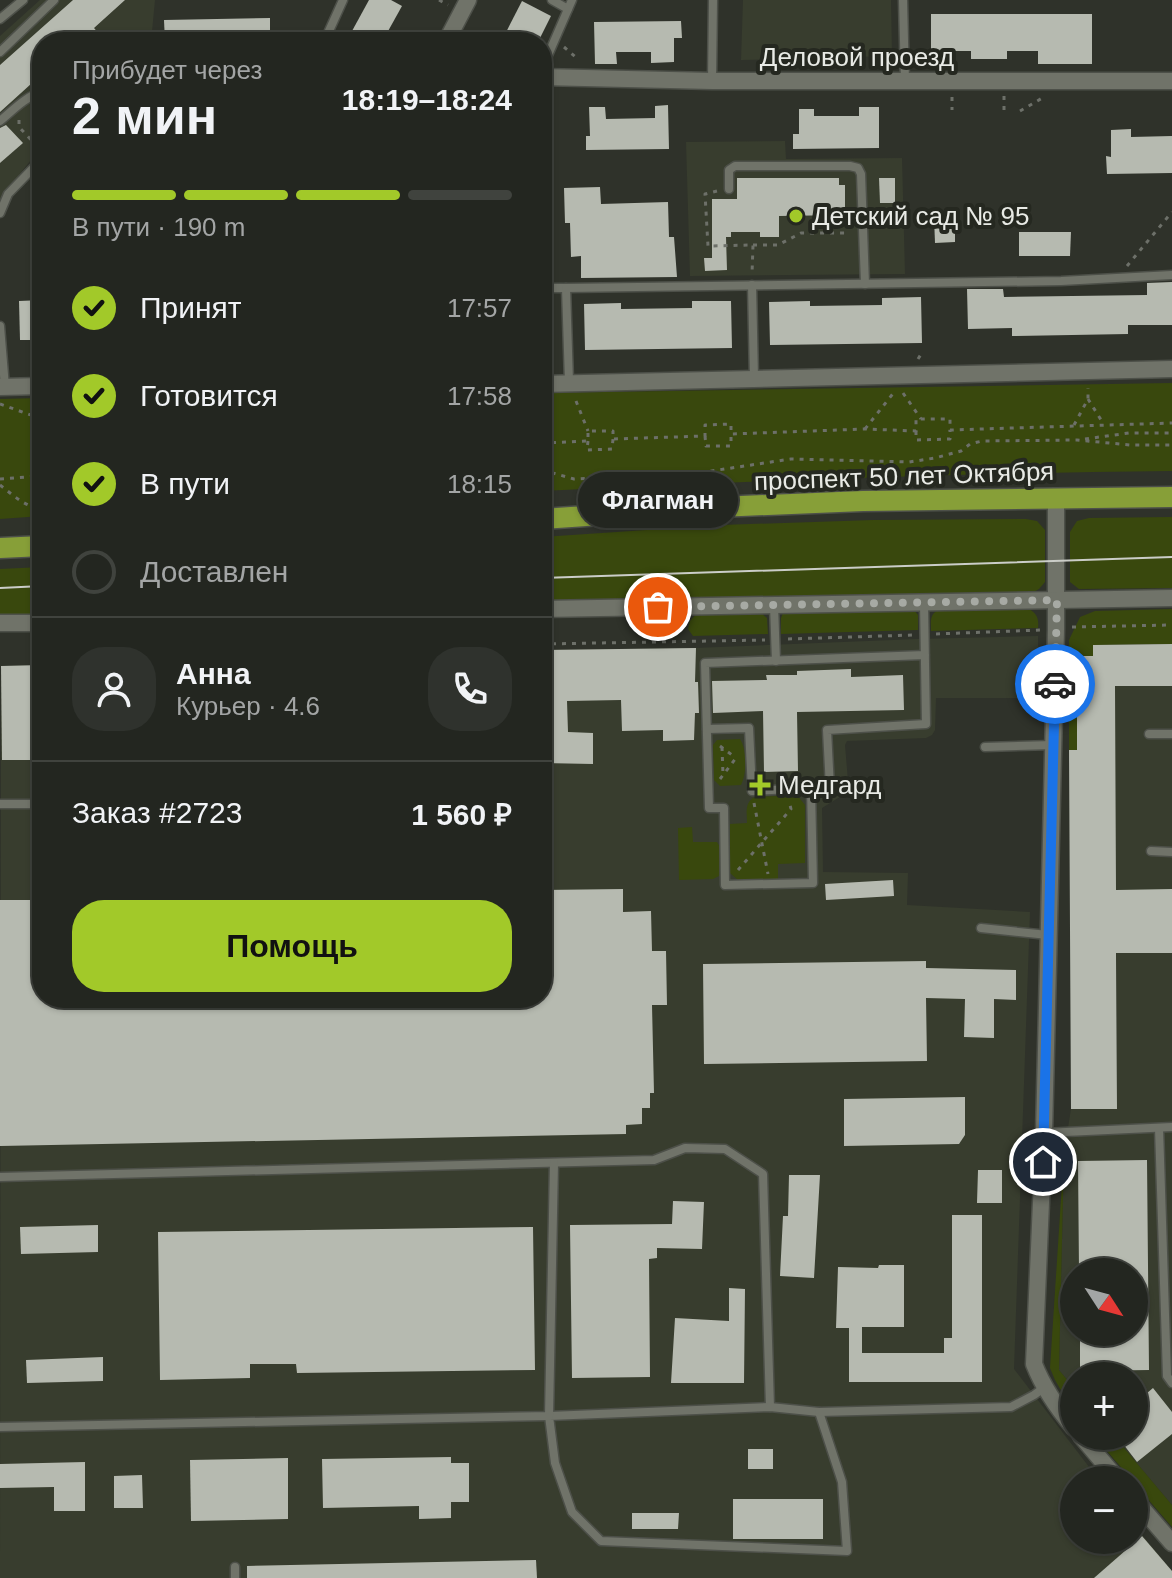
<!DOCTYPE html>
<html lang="ru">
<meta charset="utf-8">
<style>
:root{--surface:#232620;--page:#2f322d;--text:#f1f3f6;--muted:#a3a5a5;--line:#40433e;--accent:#a2c929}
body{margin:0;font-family:Arial,sans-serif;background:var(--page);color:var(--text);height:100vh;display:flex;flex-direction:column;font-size:30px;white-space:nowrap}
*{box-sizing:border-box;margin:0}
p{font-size:26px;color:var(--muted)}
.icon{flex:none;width:44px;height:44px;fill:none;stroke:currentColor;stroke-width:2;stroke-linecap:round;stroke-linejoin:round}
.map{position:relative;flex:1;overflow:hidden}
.panel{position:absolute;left:32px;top:32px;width:520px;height:976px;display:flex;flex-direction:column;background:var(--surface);border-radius:32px;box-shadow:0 2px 6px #0004,0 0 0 2px var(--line)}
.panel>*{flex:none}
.needle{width:52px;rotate:126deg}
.tools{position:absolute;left:1060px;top:1258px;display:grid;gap:16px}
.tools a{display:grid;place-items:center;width:88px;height:88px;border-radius:50%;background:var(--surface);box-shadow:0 2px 6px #0004,0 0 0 2px var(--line);font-size:40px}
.pin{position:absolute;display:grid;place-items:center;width:68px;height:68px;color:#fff;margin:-34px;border:4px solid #fff;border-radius:50%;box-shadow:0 2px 8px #0007}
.courier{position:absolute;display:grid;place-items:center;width:80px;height:80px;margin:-40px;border:6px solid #1a73e8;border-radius:50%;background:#fff;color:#222;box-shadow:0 2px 10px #0007}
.bubble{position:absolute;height:56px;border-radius:28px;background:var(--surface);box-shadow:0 2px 6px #0004,0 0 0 2px var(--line);font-size:26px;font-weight:800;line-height:56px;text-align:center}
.summary em{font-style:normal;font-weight:800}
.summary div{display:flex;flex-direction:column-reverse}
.summary{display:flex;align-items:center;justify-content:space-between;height:136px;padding:0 40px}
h1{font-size:52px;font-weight:800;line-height:60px}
.bar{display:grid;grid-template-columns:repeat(4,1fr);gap:12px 8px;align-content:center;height:96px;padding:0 40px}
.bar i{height:10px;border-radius:6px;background:var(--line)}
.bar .active{background:var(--accent)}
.bar p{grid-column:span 4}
.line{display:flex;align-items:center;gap:20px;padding:0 40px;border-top:2px solid var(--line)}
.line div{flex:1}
.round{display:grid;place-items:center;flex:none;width:84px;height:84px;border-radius:32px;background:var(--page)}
ol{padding:0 40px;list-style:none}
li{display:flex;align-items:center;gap:24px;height:88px}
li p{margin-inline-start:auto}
li .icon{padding:8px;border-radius:50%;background:var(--accent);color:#111;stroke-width:4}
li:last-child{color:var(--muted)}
li i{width:44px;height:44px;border:4px solid var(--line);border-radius:50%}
.button{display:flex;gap:16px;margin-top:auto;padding:16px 40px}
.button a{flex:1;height:92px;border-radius:32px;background:var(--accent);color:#111;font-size:32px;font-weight:800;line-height:92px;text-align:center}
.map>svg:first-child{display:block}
</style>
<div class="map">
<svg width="1172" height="1578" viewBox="0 0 1172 1578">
<rect width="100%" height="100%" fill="#2f322a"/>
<!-- built -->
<g fill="#383d2e" fill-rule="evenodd">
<polygon points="40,0 155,0 151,42 42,42 42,146 0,199 0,36"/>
<polygon points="743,0 891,0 892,56 741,60"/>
<polygon points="785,141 786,159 902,158 905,274 690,276 686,142"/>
<polygon points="1038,636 1038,698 936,698 935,730 932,735 926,738 847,741 845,745 848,781 847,790 843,795 822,808 823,872 908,873 907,905 1030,912 1014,1369 1099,1480 1074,1480 1074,1540 1134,1540 1134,1525 1172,1571 1172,1578 0,1578 1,666 42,665 42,998 542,998 542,650 695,648 918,639"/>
<path d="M1172 644V1505L1114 1436H1134V1376H1074V1388L1059 1370 1064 1153 1071 1109 1117 1108 1115 751 1077 736V656L1093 645ZM1074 1272H1134V1332H1074Z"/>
</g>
<!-- green -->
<g fill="#39480d">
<path d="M1172 383V471C962 473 752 481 542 491V393Z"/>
<polygon points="42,398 42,516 0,519 0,399"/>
<polygon points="1172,517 1172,588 1079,589 1070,582 1070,532 1077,521 1089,518"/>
<polygon points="1026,519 1037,521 1045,530 1045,582 1039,589 1030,594 542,604 542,537 721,525 873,520"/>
<polygon points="42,567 42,614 0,614 0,569"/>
<path d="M1027 608C1037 613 1039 618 1038 628L931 631C931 621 929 614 940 609Z"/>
<polygon points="1172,609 1172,644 1094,645 1093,656 1077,656 1077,736 1082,750 1069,750 1069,640 1080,617 1095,611"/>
<polygon points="914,610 918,615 918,630 781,634 781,618 783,613 787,611"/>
<polygon points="760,612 767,618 768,634 693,636 688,629 690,621 697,613"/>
<path d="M740 739C747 750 747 773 741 785L720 786 714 780 713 745 717 740Z"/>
<path d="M797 795 805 805V863L778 864V879L738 880 730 873V824L747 823C747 814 744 802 755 797Z"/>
<polygon points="692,827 693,842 717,842 720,847 719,876 713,879 679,880 678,828"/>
<polygon points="1064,1153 1059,1370 1074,1388 1074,1413 1055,1380 1050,1368"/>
<polygon points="1094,1436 1114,1436 1172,1505 1172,1527 1134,1483 1134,1480 1132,1480"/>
</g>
<!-- building -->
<g fill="#b6bab0">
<polygon points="73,0 125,0 94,28 100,35 93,42 42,42 42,74 0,112 0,65"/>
<polygon points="369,0 391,0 402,6 382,42 346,42"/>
<polygon points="522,1 551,16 538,42 501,42"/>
<polygon points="931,14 1092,14 1092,64 1038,64 1038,51 1007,51 1007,59 971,59 971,51 931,51"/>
<polygon points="270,18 270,42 165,42 164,20"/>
<polygon points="681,21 682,38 674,38 674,62 651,63 651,52 616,52 617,64 595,64 594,22"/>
<polygon points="668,105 669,149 586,150 586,136 590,136 589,107 605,107 606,119 655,118 655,106"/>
<polygon points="859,107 879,107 879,148 793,149 793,134 799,134 799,109 814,109 814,116 859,116"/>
<polygon points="6,125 23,143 0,163 0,128"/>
<polygon points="1131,129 1131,137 1172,136 1172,173 1107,174 1106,156 1111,157 1111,130"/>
<polygon points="737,178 839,178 839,185 845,185 845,215 779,216 779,237 760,237 760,232 731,232 731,237 726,237 727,270 705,271 704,258 712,258 712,199 737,199"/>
<polygon points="879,178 895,178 895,203 880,203"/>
<polygon points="600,187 601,204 668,202 669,237 674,237 677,277 581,278 581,256 571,257 570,223 565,223 564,188"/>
<polygon points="955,216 955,242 935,243 934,217"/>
<polygon points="1019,232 1071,232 1070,256 1019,256"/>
<polygon points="1172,282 1172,325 1128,325 1128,334 1012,336 1012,328 968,329 967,289 1003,289 1004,297 1147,295 1147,283"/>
<polygon points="921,297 922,343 770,345 769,302 810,301 810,306 882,305 882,298"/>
<polygon points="42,300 42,340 20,340 19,301"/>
<polygon points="692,301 731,301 732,348 585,350 584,304 621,303 621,309 692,308"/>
<polygon points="1172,644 1172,686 1115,686 1116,890 1172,889 1172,953 1116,953 1117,1109 1071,1109 1069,750 1077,750 1077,656 1093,656 1093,645"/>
<polygon points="696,648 695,682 698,682 699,713 695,713 694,740 663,741 663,730 622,731 621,700 567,701 568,732 593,733 593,764 542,763 542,650"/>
<polygon points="42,665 42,760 2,760 1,666"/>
<polygon points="851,669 851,677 903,675 904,710 797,712 798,771 764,772 763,711 713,713 712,681 767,680 766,675 797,675 797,671"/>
<polygon points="893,880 894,896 826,900 825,884"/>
<polygon points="623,889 623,912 651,911 652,951 666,951 667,1005 652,1005 654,1093 650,1093 650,1108 642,1108 642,1124 626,1125 626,1134 0,1146 0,900 42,900 42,998 542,998 542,890"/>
<polygon points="926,961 926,968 1016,970 1016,1000 994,999 994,1038 964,1037 965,999 926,998 927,1061 704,1064 703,964"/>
<polygon points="965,1097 965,1135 959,1144 844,1146 844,1099"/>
<polygon points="1147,1160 1149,1370 1080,1371 1080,1332 1134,1332 1134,1272 1079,1272 1078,1161"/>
<polygon points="978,1170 1002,1170 1002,1203 977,1203"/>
<polygon points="789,1175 820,1175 814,1278 780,1276 783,1216 788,1216"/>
<polygon points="673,1201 704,1202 702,1249 657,1248 657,1258 649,1259 650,1377 572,1378 570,1225 672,1224"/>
<polygon points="952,1215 982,1215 982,1382 849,1382 849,1328 836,1328 838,1267 878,1268 879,1265 904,1265 904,1327 862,1327 862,1353 944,1353 944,1338 952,1338"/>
<polygon points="98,1225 98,1252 21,1254 20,1227"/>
<polygon points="533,1227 535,1370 297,1373 296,1364 250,1364 250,1378 160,1380 158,1232"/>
<polygon points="729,1288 745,1289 744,1383 671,1383 675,1318 729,1321"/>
<polygon points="103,1357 103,1381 27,1383 26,1360"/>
<polygon points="1153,1388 1172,1412 1172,1434 1137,1462 1117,1436 1134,1436 1134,1404"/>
<rect x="748" y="1449" width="25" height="20"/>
<polygon points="451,1457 451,1463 469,1463 469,1502 451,1502 451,1518 419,1519 419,1506 323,1508 322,1459"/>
<polygon points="288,1458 288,1519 191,1521 190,1460"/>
<polygon points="85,1462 85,1511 54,1511 54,1487 0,1488 0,1464"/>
<polygon points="142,1475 143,1508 114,1508 114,1476"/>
<rect x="733" y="1499" width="90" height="40"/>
<polygon points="632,1513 679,1513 678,1529 632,1529"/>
<polygon points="1142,1536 1172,1571 1172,1578 1094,1578"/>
<polygon points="536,1560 537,1578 247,1578 247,1566"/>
</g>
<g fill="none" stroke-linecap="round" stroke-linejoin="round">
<!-- service casing -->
<g stroke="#4d5049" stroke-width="11">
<g id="service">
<polyline points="552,0 568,9"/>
<polyline points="903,0 905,81"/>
<polyline points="0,19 23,0"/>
<polyline points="324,42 343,0"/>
<polyline points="0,52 54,0"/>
<polyline points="542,69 572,0"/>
<polyline points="712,81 713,0"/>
<path d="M0 121C13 110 26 96 42 92"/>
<polyline points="729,189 729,170 735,166 850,166 858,168 861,174 865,284"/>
<polyline points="0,213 8,194 38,163 42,156"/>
<polyline points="752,285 754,378"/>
<polyline points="542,288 566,288 569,382"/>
<polyline points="566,288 1061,281 1172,275"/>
<polyline points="0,326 5,387"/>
<polyline points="924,603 926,724 827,730 830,788 811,788 813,883 725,885 724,808 709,808 705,663 925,655"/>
<polyline points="774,605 776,661"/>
<polyline points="707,729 749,728 752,791 811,788"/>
<polyline points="1149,734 1172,734"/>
<polyline points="985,747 1053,745"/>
<polyline points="0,804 42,804"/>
<polyline points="1151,851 1172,852"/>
<polyline points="981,928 1048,935"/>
<polyline points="1159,1128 1167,1376 1172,1383"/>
<polyline points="1044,1133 1172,1127"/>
<polyline points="0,1177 654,1160 685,1148 725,1149 763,1174 770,1407"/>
<polygon points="770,1407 819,1412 842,1482 847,1551 601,1541 572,1512 555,1463 549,1416"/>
<polyline points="819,1412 1011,1407 1034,1395 1045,1387"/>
<polyline points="0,1427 549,1416 554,1163"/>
<polyline points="235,1567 235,1578"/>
</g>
</g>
<!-- minor casing -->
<g stroke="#4d5049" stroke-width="19">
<g id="minor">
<polyline points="446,42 468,0"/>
<polyline points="542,77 712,81 1172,81"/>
<polyline points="542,384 1172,369"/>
<polyline points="0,387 42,386"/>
<path d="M1056 497V629L1044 1133 1034 1364C1043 1387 1058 1409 1074 1428"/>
<polyline points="542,609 1172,598"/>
<polyline points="0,623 42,623"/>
<polyline points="1081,1436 1118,1480"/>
<polyline points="1134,1499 1172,1543"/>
</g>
</g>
<!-- primary casing -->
<g stroke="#4d5049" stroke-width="23">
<g id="primary">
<polyline points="542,519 718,507 863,501 1172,497"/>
<polyline points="0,548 42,546"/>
</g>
</g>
<!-- path -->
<g stroke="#6d7069" stroke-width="3" stroke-dasharray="4 6" stroke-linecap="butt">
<polyline points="439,0 448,5"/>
<polyline points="564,47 579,60"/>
<polyline points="1004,96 1004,111"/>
<polyline points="952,97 952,110"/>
<polyline points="1020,111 1044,97"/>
<polyline points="19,120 19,127 36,145"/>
<polyline points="717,191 705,194 708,246 753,245 752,274"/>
<polyline points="753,245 778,245 801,233 850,233"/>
<polyline points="1127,266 1172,212"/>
<polyline points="918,359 923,351"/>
<polyline points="903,393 921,419"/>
<polyline points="1088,399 1103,423"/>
<polyline points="576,401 588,431"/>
<polyline points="0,404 42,419"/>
<polyline points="1074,425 1088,399 1088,388"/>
<polyline points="865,429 895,391"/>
<polyline points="916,431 916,440 950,439 950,430"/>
<polyline points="705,436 706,446 731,446 731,434"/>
<polyline points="1085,439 1129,433 1172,433"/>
<polyline points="588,441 587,450 612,449 613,439"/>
<polyline points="542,443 588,441 588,431 613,431 613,439 705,436 705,425 731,424 731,434 865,429 916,431 916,419 950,419 950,430 1172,423"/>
<polyline points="542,470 574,479 698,473 791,459 909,462 935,458 961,451 970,444 982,441 1077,440 1130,445 1172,445"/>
<polyline points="0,479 42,476"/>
<path d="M0 485C13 495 25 507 42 509"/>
<polyline points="1072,627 1172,625"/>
<polyline points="936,634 1040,630"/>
<polyline points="788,639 913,635"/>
<polyline points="542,644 765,640"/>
<polyline points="720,746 736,758"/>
<polyline points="722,747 723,775"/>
<polyline points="720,779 736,758 738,758"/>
<polyline points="754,803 768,874"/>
<polyline points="738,870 791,809 789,801"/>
</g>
<!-- service -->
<use href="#service" stroke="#707369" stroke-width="8"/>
<!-- minor -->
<use href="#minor" stroke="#707369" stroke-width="16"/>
<!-- primary -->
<use href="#primary" stroke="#879f38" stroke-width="20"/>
<!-- tram -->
<g stroke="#cbcdc8" stroke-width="2">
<polyline points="542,578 1172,557"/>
<polyline points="0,588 42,586"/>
</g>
</g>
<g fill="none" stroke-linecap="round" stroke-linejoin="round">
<!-- done -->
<polyline stroke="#a7aaa4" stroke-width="8" stroke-dasharray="0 14.4" points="658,607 1057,600 1055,684"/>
<!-- route -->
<polyline stroke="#1a73e8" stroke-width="10" points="1043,1162 1055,684"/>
</g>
<!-- markers -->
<g fill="#a2c929" stroke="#252820" stroke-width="3">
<circle cx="796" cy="216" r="8"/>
<path d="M756 773h8v8h8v8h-8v8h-8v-8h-8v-8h8z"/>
</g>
<g text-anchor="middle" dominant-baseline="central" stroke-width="8" stroke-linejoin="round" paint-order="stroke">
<!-- street labels -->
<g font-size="26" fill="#e8eae5" stroke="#252820">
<text x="857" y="57">Деловой проезд</text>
<text transform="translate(904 476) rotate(-2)">проспект 50 лет Октября</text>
</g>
<!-- poi labels -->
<g font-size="26" fill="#e8eae5" stroke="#252820" text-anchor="start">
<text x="812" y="216">Детский сад № 95</text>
<text x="778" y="785">Медгард</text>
</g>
</g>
</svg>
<div class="tools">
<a><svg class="needle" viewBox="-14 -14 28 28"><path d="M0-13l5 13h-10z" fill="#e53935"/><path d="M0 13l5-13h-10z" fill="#a3a5a5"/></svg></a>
<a>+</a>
<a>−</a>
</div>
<div class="pin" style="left:658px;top:607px;background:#ea580c"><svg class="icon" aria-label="bag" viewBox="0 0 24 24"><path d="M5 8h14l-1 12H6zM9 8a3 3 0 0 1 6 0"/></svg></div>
<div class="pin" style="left:1043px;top:1162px;background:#1f2937"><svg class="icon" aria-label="home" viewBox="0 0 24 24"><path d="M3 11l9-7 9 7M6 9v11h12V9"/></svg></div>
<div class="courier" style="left:1055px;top:684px"><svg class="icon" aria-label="car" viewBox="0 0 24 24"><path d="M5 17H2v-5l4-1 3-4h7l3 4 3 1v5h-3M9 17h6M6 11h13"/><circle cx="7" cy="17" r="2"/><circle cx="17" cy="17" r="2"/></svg></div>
<div class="bubble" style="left:578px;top:472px;width:160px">Флагман</div>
<section class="panel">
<div class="summary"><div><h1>2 мин</h1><p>Прибудет через</p></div><em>18:19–18:24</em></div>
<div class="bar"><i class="active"></i><i class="active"></i><i class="active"></i><i></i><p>В пути · 190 m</p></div>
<ol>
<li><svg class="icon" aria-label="check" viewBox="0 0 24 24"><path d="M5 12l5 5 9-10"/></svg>Принят<p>17:57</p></li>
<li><svg class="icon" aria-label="check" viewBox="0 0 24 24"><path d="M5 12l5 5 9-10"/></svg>Готовится<p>17:58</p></li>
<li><svg class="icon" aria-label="check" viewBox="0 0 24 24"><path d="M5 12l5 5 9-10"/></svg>В пути<p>18:15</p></li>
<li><i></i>Доставлен</li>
</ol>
<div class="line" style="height:144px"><a class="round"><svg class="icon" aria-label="person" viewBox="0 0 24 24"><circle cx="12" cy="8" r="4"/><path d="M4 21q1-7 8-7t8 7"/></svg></a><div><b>Анна</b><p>Курьер · 4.6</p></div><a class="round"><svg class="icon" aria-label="phone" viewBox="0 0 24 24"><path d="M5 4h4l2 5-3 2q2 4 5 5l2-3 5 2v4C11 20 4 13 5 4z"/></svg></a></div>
<div class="line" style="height:104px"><div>Заказ #2723</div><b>1 560 ₽</b></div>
<div class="button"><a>Помощь</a></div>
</section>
</div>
